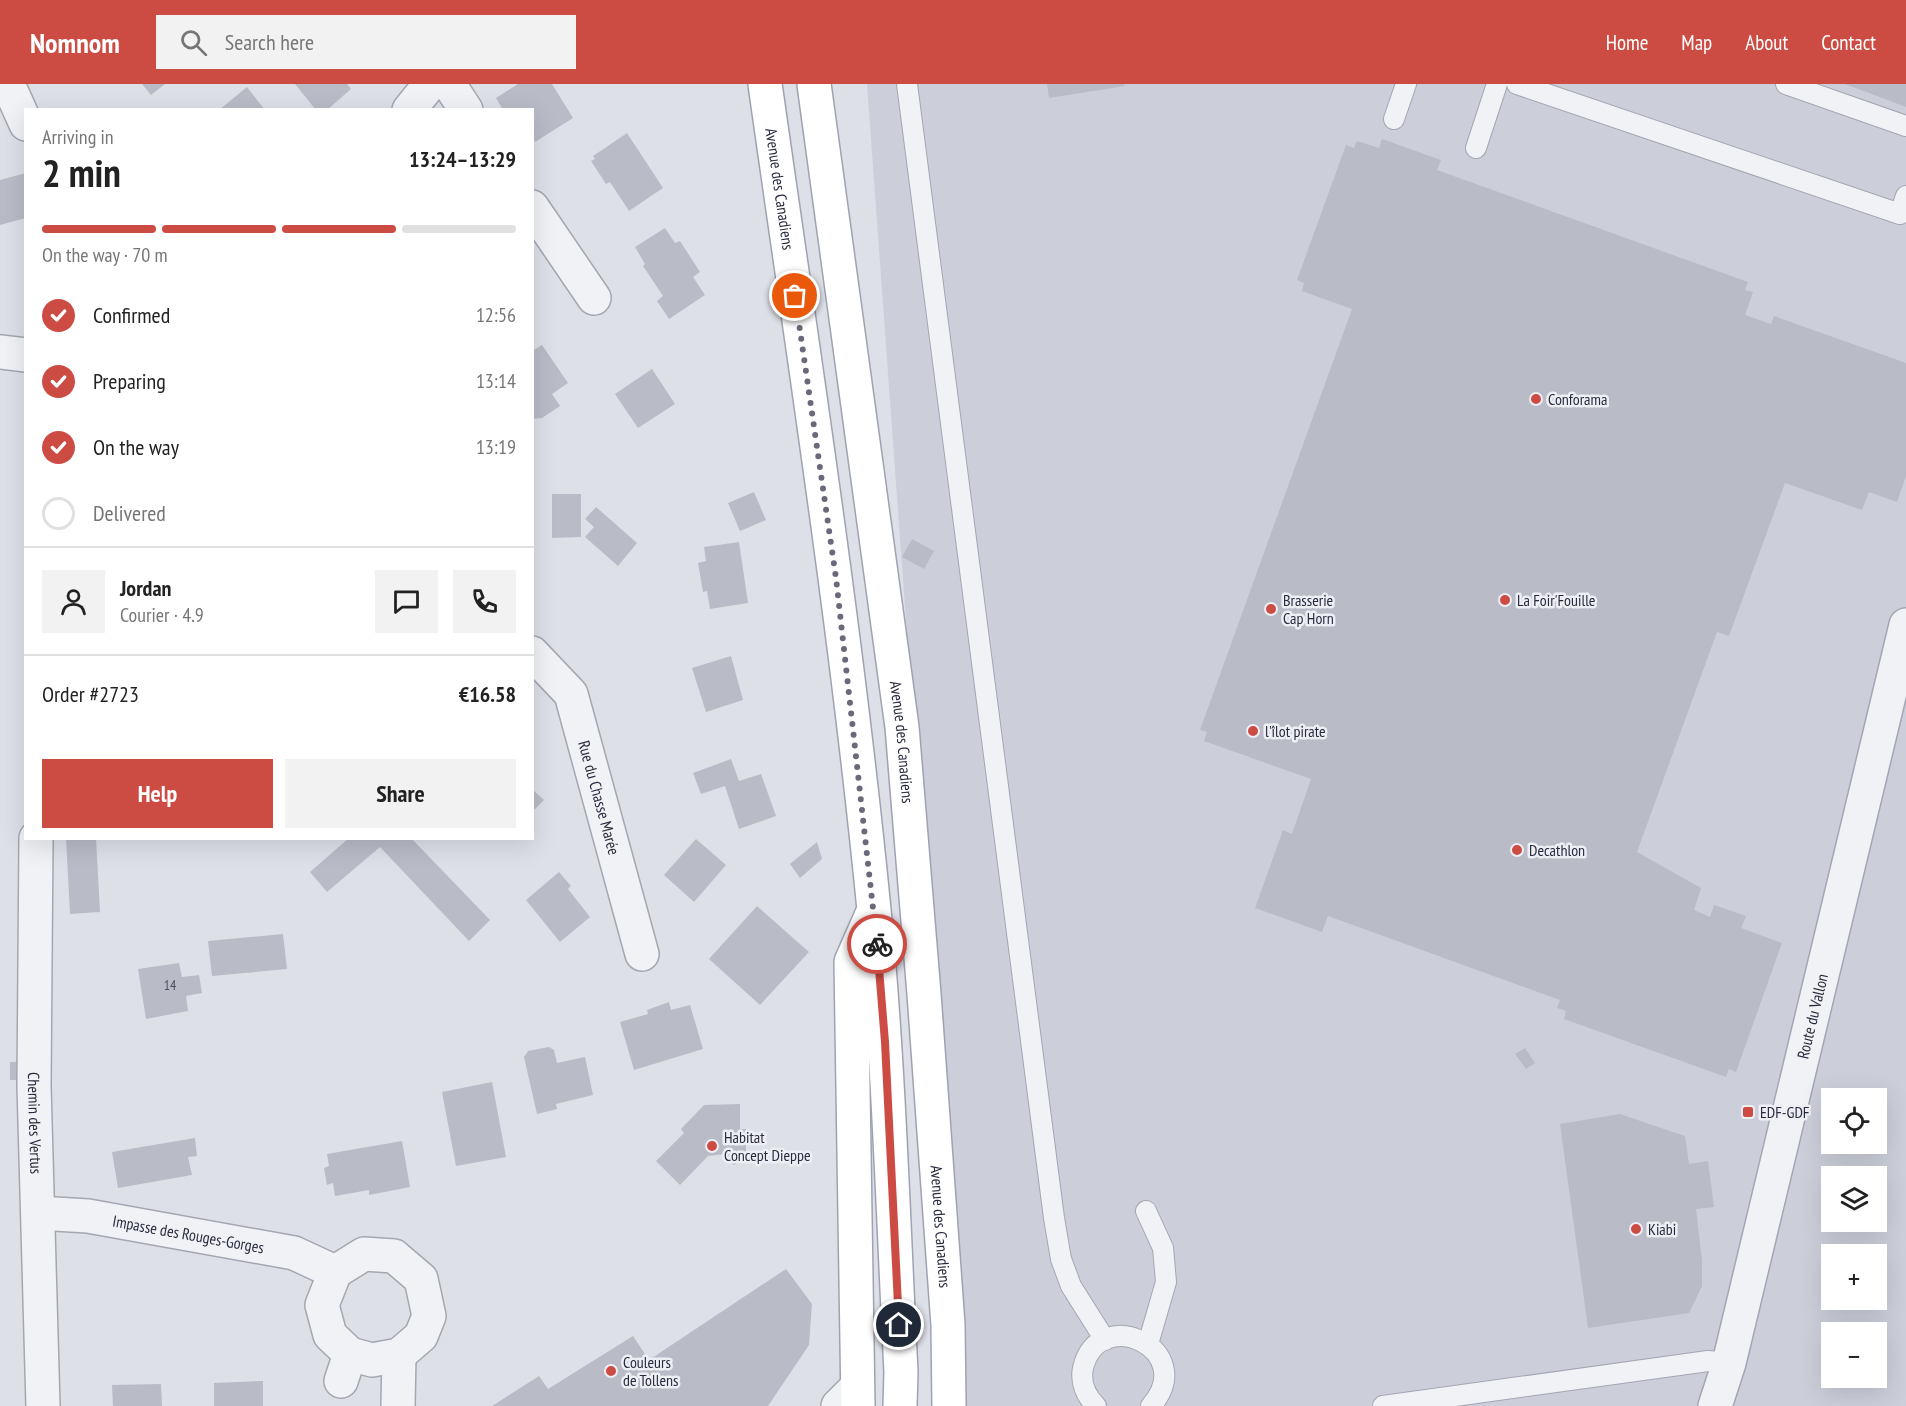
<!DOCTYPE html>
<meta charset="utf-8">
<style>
:root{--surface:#fff;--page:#f2f2f2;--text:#222;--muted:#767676;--line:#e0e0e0;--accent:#cc4c44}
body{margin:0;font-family:"PT Sans Narrow",sans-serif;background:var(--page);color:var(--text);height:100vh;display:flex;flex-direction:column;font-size:22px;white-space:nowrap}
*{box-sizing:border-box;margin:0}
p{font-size:20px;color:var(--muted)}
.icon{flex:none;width:33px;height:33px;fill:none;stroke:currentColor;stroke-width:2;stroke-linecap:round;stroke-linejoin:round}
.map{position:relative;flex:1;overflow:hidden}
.side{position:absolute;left:24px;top:24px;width:510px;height:732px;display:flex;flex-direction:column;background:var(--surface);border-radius:0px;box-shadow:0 6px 24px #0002}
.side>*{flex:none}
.controls{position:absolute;left:1821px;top:1004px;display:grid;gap:12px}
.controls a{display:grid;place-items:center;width:66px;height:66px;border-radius:0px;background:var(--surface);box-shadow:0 6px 24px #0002;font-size:30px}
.pin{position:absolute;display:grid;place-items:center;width:51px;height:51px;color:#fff;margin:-26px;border:3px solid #fff;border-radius:50%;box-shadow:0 2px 6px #0007}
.courier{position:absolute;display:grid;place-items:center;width:60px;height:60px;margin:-30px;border:4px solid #cc4c44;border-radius:50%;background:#fff;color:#222;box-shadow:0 2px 8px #0007}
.summary em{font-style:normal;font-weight:600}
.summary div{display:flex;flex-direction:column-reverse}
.summary{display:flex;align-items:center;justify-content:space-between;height:102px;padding:0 18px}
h1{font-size:39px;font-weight:600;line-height:45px}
.bar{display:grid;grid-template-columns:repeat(4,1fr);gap:9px 6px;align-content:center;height:72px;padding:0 18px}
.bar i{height:8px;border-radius:4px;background:var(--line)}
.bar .current{background:var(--accent)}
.bar p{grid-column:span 4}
.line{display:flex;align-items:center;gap:15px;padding:0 18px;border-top:2px solid var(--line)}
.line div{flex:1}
.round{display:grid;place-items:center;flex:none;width:63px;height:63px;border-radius:0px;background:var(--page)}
ol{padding:0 18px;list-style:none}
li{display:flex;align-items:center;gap:18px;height:66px}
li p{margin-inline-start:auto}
li .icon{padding:6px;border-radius:50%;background:var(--accent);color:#fff;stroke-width:4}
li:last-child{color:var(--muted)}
li i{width:33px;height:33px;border:3px solid var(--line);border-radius:50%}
.action{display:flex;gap:12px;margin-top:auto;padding:12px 18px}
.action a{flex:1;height:69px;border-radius:0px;background:var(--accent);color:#fff;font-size:24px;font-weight:600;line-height:69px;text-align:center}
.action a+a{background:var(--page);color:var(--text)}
header{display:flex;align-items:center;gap:36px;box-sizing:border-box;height:84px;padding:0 30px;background:var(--accent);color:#fff}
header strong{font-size:28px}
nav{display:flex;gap:33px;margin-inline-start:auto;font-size:21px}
.search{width:420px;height:54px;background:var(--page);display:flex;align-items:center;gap:15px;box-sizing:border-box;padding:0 21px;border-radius:0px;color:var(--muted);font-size:22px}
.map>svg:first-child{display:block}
</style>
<header>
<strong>Nomnom</strong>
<div class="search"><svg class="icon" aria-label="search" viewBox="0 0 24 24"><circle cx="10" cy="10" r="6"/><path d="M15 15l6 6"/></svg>Search here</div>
<nav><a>Home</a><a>Map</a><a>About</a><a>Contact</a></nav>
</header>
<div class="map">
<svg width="1906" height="1322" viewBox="0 0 1906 1322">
<rect width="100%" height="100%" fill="#dee0e8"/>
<!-- built -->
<path fill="#cccfda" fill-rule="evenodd" d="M867 0H1906V1322H963ZM1832 1014H1876V1059H1832ZM1832 1092H1876V1137H1832ZM1832 1170H1876V1215H1832ZM1832 1248H1876V1293H1832Z"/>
<!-- building -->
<g fill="#b9bbc7">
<polygon points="142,0 165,0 151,11"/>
<polygon points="295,0 347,0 351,5 327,26 316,26"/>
<polygon points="518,0 552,0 573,34 535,58 532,54 532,26 503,26 496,14"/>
<polygon points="1047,0 1124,0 1125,2 1049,14"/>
<polygon points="1846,0 1906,0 1906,23 1845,0"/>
<polygon points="247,3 265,26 219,26"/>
<polygon points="627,49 663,104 629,127 610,98 606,100 591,77 595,75 593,72"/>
<polygon points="1382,55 1441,76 1437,86 1748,198 1745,206 1753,208 1745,231 1771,240 1774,232 1906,279 1906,392 1897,418 1869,408 1862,426 1785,399 1729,552 1717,548 1637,768 1701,804 1694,826 1710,833 1714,821 1746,832 1741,844 1782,859 1736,988 1729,985 1726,993 1564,935 1566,927 1557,924 1560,916 1328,832 1322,848 1255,824 1283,746 1292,750 1311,695 1204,657 1207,648 1200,646 1352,225 1302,207 1304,199 1297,196 1346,61 1354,64 1357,57 1379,64"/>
<polygon points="26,89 26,134 0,141 0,96"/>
<polygon points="665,144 675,159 680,157 700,188 693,193 705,211 669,235 657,217 663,212 643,182 645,180 635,163"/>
<polygon points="542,261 568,299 552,310 560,322 542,334 532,335 532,267"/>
<polygon points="652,285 675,320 638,344 615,310"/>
<polygon points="754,408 766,436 740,447 728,419"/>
<polygon points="552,410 581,410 581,453 552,454"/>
<polygon points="596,423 637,459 618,482 585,453 594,443 585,435"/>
<polygon points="912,455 934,467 924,485 902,473"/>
<polygon points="739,458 748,519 710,525 707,507 703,508 698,479 706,477 704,463"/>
<polygon points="731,572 743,616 706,628 692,584"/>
<polygon points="731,675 739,697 761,690 776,732 739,745 725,702 701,710 693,689"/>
<polygon points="532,705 544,716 532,728"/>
<polygon points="66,754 96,754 100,828 70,830"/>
<polygon points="349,754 411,754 490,836 469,857 380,763 327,808 310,788"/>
<polygon points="696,755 726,781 694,818 664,791"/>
<polygon points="817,758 822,775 800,794 790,780"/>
<polygon points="559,788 571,802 568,805 590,833 560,858 526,816"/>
<polygon points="757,822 809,868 760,921 709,875"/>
<polygon points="283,850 287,885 212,892 208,857"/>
<polygon points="179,879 182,893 199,891 202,909 186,912 188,927 146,935 138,885"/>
<polygon points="669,918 671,926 690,921 703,965 634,986 620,938 648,930 647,926"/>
<polygon points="549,963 554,966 557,979 585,973 593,1011 556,1020 557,1025 537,1030 524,973 528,967"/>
<polygon points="1525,964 1535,979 1526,985 1515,970"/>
<polygon points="10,978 19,978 20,996 10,996"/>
<polygon points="492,998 506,1073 456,1082 442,1008"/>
<polygon points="740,1020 740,1045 746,1045 746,1072 734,1081 725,1070 708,1072 680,1101 656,1077 684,1049 681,1045 704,1021"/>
<polygon points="1620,1030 1685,1052 1689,1080 1708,1077 1714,1123 1696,1125 1702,1177 1702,1202 1689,1229 1588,1244 1560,1040"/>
<polygon points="195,1054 197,1072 188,1073 192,1091 118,1104 112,1068"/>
<polygon points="402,1057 410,1103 369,1111 369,1106 335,1112 333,1099 327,1101 324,1084 329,1082 327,1070"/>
<polygon points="786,1185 812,1220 809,1261 768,1322 492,1322 539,1292 548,1305 633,1252 649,1276"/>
<polygon points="263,1297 263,1322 214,1322 214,1299"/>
<polygon points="161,1300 162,1322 113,1322 112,1301"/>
</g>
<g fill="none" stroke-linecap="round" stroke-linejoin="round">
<!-- lane casing -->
<g stroke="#a4a6b2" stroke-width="22">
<g id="lane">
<polyline points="907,0 1054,1134 1061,1175 1071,1202 1105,1256"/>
<polyline points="1517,0 1900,130 1906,112"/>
<polyline points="1786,0 1906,42"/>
<polyline points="1394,35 1406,0"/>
<polyline points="1476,64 1497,0"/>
<polyline points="1146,1127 1163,1164 1166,1198 1148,1260"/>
<path d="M1096 1322C1086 1312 1080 1298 1083 1284 1099 1218 1200 1266 1151 1322"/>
<polyline points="1383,1322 1708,1277 1729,1279"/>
</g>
</g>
<!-- street casing -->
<g stroke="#a4a6b2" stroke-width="36">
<g id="street">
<polyline points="8,0 26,40"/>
<polyline points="449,0 466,26"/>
<polyline points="409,26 430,0"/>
<polyline points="532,123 594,214"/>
<polyline points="0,268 26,271"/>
<path id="s1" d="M532 569 571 610 642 870"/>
<path id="s2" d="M36 754 34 1002 43 1322"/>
<path id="s3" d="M38 1129 88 1132 294 1169 335 1188"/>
<polygon points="364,1170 394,1172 421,1195 429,1232 421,1252 399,1271 372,1276 350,1270 330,1251 322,1221 335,1188"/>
<polyline points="341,1297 350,1270"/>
<polyline points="398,1322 399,1271"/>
<polyline points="838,1322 857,1303"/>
<path id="s4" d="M1715 1322 1729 1279 1906 541"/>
</g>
</g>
<!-- primary casing -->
<g stroke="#9ea2b3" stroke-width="36">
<g id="primary">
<path id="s5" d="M765 0C804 275 847 550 874 826 889 980 893 1134 901 1288L900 1322"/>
<path id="s6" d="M814 0 902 643 924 910 948 1241 949 1322"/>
<polyline points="858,1322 851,878 873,828"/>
</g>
</g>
<!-- lane -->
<use href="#lane" stroke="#f1f2f6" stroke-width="20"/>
<!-- street -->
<use href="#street" stroke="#f1f2f6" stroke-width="33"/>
<!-- primary -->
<use href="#primary" stroke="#fff" stroke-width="33"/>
</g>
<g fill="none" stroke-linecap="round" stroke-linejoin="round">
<!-- done -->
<polyline stroke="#686a7a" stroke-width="6" stroke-dasharray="0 10.8" points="795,212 836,494 877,860"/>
<!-- route -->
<polyline stroke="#cc4c44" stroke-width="8" points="877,860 885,958 899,1241"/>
</g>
<!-- markers -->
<g fill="#cc4c44" stroke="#eeeff5" stroke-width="2">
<circle cx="1536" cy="315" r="6"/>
<circle cx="1505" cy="516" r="6"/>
<circle cx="1271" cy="525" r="6"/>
<circle cx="1253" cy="647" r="6"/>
<circle cx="1517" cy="766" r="6"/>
<rect x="1742" y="1022" width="12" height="12" rx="3"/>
<circle cx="712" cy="1062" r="6"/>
<circle cx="1636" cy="1145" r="6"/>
<circle cx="611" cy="1287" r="6"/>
</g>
<g text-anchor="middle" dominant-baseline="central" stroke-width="5" stroke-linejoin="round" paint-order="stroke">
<!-- number labels -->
<g font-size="14" fill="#4c4f60">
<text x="170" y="901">14</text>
</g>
<!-- street labels -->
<g font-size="16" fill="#282b3e" stroke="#eeeff5">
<text stroke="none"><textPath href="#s5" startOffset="106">Avenue des Canadiens</textPath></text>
<text stroke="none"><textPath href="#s6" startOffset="664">Avenue des Canadiens</textPath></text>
<text stroke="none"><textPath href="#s1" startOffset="164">Rue du Chasse Marée</textPath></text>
<text stroke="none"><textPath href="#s4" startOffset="402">Route du Vallon</textPath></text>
<text stroke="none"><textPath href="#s2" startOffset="285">Chemin des Vertus</textPath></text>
<text stroke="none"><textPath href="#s6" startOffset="1150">Avenue des Canadiens</textPath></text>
<text stroke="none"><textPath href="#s3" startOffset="152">Impasse des Rouges-Gorges</textPath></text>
</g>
<!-- poi labels -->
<g font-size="16" fill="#282b3e" stroke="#eeeff5" text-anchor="start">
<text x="1548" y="315">Conforama</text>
<text x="1283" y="516">Brasserie<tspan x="1283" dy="18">Cap Horn</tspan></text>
<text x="1517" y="516">La Foir'Fouille</text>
<text x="1265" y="647">l'îlot pirate</text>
<text x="1529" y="766">Decathlon</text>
<text x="1760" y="1028">EDF-GDF</text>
<text x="724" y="1053">Habitat<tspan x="724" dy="18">Concept Dieppe</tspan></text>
<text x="1648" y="1145">Kiabi</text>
<text x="623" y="1278">Couleurs<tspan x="623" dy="18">de Tollens</tspan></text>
</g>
</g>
</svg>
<div class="controls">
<a><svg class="icon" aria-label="locate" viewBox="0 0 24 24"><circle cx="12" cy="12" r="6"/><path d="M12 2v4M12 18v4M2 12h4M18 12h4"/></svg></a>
<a><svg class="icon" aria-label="layers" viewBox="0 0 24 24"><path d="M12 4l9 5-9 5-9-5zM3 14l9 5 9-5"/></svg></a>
<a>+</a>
<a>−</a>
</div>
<div class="pin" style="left:795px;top:212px;background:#ea580c"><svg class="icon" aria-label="bag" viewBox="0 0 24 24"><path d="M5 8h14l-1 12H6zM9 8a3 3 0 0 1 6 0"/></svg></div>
<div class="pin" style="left:899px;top:1241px;background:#1f2937"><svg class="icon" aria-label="home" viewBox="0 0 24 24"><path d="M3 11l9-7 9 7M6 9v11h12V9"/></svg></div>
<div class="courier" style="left:877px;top:860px"><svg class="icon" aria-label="bike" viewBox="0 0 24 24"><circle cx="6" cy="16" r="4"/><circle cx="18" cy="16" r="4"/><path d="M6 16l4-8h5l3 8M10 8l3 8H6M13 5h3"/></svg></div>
<section class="side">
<div class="summary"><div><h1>2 min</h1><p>Arriving in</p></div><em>13:24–13:29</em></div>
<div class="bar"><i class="current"></i><i class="current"></i><i class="current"></i><i></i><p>On the way · 70 m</p></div>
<ol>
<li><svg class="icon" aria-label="check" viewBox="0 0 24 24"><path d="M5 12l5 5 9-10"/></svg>Confirmed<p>12:56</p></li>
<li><svg class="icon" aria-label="check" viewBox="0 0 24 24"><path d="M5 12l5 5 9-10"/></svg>Preparing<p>13:14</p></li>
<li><svg class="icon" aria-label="check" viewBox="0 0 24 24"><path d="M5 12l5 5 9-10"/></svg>On the way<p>13:19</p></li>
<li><i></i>Delivered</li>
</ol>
<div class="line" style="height:108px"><a class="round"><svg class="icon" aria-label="person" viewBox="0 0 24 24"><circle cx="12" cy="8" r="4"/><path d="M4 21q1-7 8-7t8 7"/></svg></a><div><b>Jordan</b><p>Courier · 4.9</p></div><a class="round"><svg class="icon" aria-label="chat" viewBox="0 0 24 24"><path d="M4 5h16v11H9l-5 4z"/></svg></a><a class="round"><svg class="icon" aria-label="phone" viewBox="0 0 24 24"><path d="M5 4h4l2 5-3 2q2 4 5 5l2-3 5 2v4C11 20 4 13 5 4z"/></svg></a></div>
<div class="line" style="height:78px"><div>Order #2723</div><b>€16.58</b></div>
<div class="action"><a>Help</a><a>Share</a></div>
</section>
</div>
